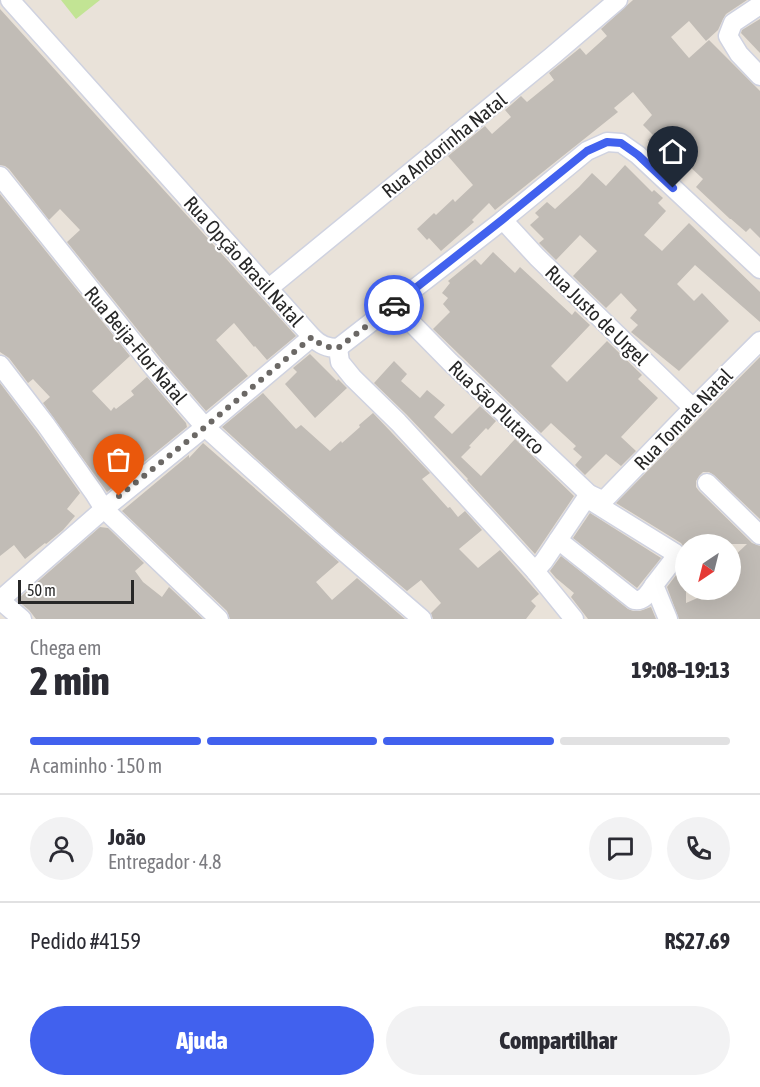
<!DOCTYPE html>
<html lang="pt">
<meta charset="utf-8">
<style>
:root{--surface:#fff;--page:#f2f2f3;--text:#2b2b33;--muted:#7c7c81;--line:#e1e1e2;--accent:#4161ee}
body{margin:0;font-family:"Asap Condensed",sans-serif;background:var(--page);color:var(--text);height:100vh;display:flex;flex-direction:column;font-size:22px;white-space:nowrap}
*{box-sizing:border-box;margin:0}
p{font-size:20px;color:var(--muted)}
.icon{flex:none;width:33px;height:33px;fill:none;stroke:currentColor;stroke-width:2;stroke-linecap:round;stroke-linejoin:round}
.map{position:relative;height:619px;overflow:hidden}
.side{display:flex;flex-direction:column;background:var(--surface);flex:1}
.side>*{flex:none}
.needle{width:39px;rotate:215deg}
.fabs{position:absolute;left:675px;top:534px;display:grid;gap:12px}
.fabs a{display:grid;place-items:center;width:66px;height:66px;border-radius:50%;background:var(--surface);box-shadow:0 6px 24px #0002;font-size:30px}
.scale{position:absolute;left:18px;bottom:15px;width:116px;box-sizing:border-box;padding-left:6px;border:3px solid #272727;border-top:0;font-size:16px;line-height:21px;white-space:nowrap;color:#272727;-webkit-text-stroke:4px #fff;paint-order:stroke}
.pin{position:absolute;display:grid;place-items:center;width:51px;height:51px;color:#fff;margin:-62px -26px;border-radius:50% 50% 50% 0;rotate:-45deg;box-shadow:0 0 6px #0007}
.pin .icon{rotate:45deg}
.courier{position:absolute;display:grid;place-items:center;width:60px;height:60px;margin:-30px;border:4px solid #4161ee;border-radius:50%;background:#fff;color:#222;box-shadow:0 2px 8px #0007}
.head em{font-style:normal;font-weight:800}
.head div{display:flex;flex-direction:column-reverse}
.head{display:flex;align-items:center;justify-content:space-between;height:102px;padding:0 30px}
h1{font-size:39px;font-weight:800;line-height:45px}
.bar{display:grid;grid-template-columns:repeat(4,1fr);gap:9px 6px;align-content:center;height:72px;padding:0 30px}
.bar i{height:8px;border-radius:4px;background:var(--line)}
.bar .on{background:var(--accent)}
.bar p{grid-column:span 4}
.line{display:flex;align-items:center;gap:15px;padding:0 30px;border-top:2px solid var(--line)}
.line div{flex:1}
.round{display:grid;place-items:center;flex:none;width:63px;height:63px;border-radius:32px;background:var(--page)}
.action{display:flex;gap:12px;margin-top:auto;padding:12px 30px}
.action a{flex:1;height:69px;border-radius:36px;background:var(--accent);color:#fff;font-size:24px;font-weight:800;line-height:69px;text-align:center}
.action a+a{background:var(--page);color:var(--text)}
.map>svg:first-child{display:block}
</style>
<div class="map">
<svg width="760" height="619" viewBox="0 0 760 619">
<rect width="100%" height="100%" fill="#e9e2d9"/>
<!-- pitch -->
<polygon fill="#c2e494" points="61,0 100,0 76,19"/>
<!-- building -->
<g fill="#c1bcb6">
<polygon points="633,0 747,0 726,14 723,19 718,30 706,41 689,21 671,37 689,58 709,40 760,91 760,238 750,228 746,232 731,219 730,219 696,187 703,179 686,163 679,169 648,140 653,135 643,125 652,115 633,92 614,108 618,112 495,210 489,203 472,220 474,222 441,251 429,238 427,240 417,229 434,213 436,215 453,199 455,202 473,185 448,156 485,126 492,134 511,117 505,110 521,96 527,102 554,80 549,73 580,48 586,55 607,36 601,29"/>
<polygon points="0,9 296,336 267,360 255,346 254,347 234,323 216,340 248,376 206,411 162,360 67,242 80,230 60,209 49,220 9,169 5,166 0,165"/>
<polygon points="760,19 760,53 741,33 742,30"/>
<polygon points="625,165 652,192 654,190 663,198 658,203 666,211 644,235 662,251 689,223 760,292 760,322 695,265 677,284 694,301 702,293 729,321 679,371 631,332 638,325 630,318 637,310 621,293 606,308 573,276 597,251 580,235 556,260 539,243 544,239 530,225 539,217 535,213 547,202 555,209 579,187 592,173 606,186"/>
<polygon points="0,194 130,356 92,391 111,411 114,407 116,409 134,395 131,391 147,377 186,423 187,427 107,492 43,403 50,397 33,379 28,383 9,358 0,352"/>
<polygon points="493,252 515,273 520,267 572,315 575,311 590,325 551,366 567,382 607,341 642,375 638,379 658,398 621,437 636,451 621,466 606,454 585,475 575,465 582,457 573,449 576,446 551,423 541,433 433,329 450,312 443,304 448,298 442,293 450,283 448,281 475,259 481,265"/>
<polygon points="310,354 337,381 338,379 347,388 315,418 285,384 297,372 293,368"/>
<polygon points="760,357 760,519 714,475 709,472 703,472 699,476 696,481 696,487 699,491 752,543 760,546 760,619 679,619 667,587 683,566 686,558 686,603 716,590 730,590 730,560 747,544 686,544 686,550 681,543 616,503"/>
<polygon points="394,361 407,374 401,381 420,398 427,390 445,405 434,417 452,434 480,406 496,421 488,430 486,428 469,446 471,447 461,457 481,476 515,439 574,496 535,554 467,480 468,479 406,414 374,383"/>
<polygon points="0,383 37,432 80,493 67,509 75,516 63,530 46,544 45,543 25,559 14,545 0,556"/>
<polygon points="263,393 296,429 301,425 330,451 341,441 342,443 360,427 359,425 373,413 430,473 422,479 448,508 450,507 458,517 465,511 482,530 459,549 478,568 500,550 539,594 531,601 536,606 526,619 433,619 431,613 441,603 421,580 407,591 335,530 222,427"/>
<polygon points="203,443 339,562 316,582 332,600 357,578 405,619 230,619 227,611 122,511 189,455 189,458"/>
<polygon points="590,513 661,558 637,588 573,538"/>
<polygon points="100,527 108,528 144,563 135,571 143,582 162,597 169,587 203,619 36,619 29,610 17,600"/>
<polygon points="561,556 628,609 633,611 640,611 651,607 656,619 588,619 571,597 574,593 556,578 550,571"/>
</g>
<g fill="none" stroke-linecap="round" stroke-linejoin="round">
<!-- minor casing -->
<g stroke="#cfd2e0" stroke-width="21">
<g id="minor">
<path d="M10 0C110 113 211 225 312 337 320 345 327 348 338 348L340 362 353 378 398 422 503 536 535 571 574 619"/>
<polyline points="760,5 733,23 728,36 739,54 760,76"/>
<polyline points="0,176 153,367 205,427 328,538 422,619"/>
<polyline points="503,220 537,257 693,408"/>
<polyline points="269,288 551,57 618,0"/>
<polyline points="394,305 450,362 589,494 602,500 606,498 693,408 760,341"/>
<polyline points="338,348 503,220 587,151 607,142 621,143 638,155 760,269"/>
<polyline points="0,365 46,425 94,493 104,509 219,619"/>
<polyline points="707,483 760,535"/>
<polyline points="588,499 675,553 674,559 654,585 668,619"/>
<path d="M558 540 634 600C644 602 649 592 654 585"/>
<polyline points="535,571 544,561 589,494"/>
<polyline points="0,600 104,509 205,427 312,337"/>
<polyline points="0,600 22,619"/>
</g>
</g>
<!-- minor -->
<use href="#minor" stroke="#fff" stroke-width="18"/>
</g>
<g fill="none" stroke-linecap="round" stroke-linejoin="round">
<!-- done -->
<path stroke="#6b6865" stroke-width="6" stroke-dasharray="0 10.8" d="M119 496 205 427 312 337C320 345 327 348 338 348L394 305"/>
<!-- route -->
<polyline stroke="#4161ee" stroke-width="8" points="394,305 502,220 587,151 607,142 621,143 638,155 673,188"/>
</g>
<g text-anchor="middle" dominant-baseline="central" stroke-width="4.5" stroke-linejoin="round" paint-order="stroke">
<!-- street labels -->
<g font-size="20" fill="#272727" stroke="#fff">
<text transform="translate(444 145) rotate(-39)">Rua Andorinha Natal</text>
<text transform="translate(244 261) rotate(48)">Rua Opção Brasil Natal</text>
<text transform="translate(597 315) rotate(44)">Rua Justo de Urgel</text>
<text transform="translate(136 345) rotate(50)">Rua Beija-Flor Natal</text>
<text transform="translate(497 407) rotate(44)">Rua São Plutarco</text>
<text transform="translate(683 419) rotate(-46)">Rua Tomate Natal</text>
</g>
</g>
</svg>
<div class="fabs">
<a><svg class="needle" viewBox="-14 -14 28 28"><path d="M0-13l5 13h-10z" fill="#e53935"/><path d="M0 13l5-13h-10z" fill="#7c7c81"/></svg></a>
</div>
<div class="scale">50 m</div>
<div class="pin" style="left:119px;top:496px;background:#ea580c"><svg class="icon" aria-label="bag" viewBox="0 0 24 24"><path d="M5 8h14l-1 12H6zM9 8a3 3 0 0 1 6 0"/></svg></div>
<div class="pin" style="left:673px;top:188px;background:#1f2937"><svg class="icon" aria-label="home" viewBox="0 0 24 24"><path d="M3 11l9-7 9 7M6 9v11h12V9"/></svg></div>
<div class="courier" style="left:394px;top:305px"><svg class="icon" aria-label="car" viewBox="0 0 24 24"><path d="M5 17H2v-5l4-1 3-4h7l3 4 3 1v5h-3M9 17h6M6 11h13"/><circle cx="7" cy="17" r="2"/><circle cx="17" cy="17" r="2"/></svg></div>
</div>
<section class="side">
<div class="head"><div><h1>2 min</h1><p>Chega em</p></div><em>19:08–19:13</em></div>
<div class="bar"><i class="on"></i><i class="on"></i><i class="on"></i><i></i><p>A caminho · 150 m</p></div>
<div class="line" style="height:108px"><a class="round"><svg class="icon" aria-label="person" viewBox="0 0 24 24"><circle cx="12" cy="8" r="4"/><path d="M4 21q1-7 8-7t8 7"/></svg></a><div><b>João</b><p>Entregador · 4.8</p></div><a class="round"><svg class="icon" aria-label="chat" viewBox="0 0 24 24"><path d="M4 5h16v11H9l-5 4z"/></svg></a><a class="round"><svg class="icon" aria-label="phone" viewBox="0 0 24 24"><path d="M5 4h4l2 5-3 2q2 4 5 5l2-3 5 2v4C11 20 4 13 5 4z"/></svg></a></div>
<div class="line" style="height:78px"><div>Pedido #4159</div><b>R$27.69</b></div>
<div class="action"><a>Ajuda</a><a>Compartilhar</a></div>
</section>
